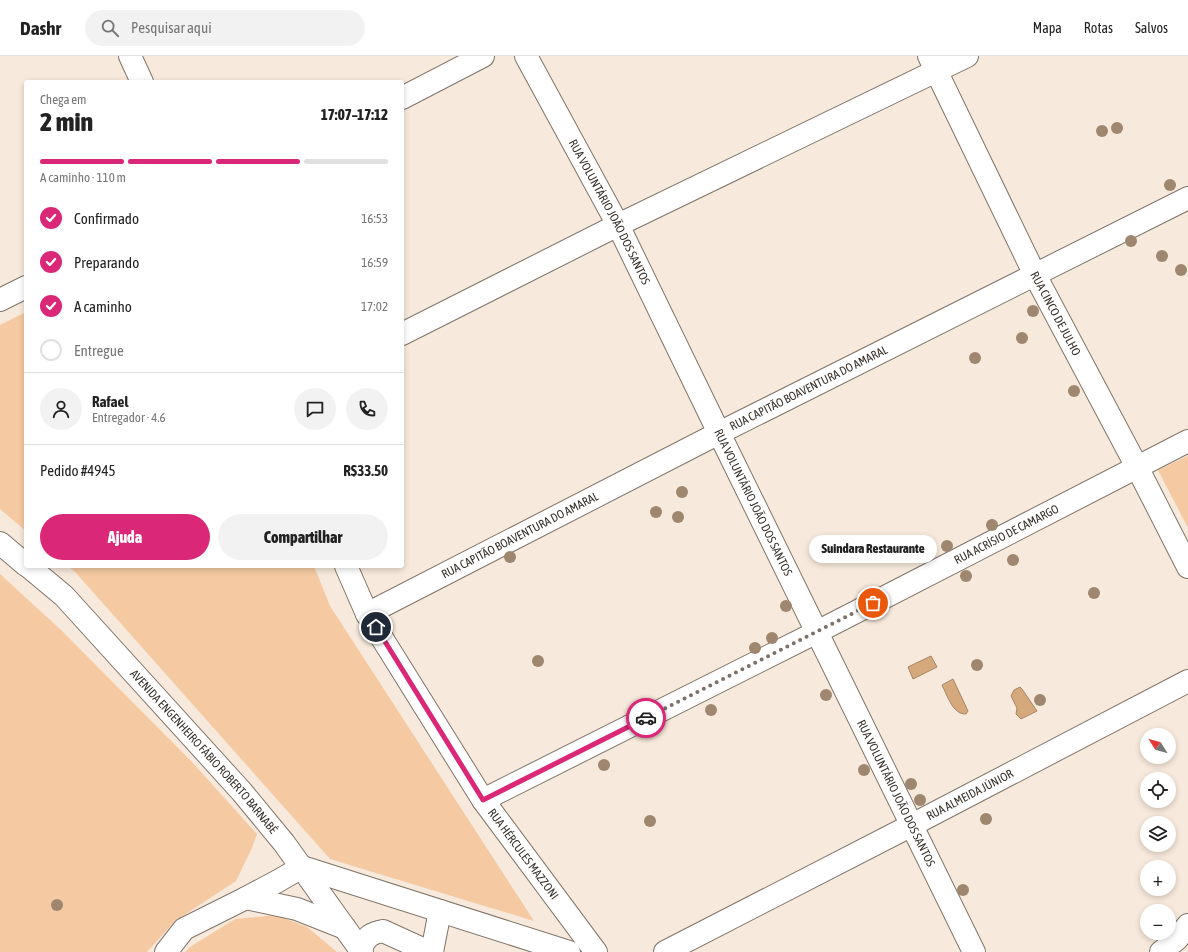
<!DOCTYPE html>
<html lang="pt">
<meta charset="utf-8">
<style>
:root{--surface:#fff;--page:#f2f2f2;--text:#222;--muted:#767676;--line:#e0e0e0;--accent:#db2777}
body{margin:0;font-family:"Asap Condensed",sans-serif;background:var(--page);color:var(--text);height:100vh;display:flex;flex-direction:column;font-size:15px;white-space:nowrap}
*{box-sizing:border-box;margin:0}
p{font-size:13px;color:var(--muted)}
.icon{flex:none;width:22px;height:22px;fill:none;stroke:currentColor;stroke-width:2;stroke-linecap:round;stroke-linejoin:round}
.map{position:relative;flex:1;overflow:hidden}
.side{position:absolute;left:24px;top:24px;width:380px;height:488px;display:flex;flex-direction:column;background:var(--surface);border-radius:4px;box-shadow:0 2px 6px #0003}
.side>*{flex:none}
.needle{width:26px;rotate:307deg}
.tools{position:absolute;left:1140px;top:672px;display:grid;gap:8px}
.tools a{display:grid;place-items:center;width:36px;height:36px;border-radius:50%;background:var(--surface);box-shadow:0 2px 6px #0003;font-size:20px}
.pin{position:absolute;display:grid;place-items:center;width:34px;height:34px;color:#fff;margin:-17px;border:2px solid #fff;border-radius:50%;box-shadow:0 1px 4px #0007}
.courier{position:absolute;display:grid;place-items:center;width:40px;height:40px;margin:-20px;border:3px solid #db2777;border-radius:50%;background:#fff;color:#222;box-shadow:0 1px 5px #0007}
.bubble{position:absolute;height:28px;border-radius:14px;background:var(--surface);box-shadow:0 2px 6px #0003;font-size:13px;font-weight:800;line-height:28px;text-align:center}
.headline em{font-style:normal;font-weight:800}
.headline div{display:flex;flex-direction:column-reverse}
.headline{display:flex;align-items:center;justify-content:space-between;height:68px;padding:0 16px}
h1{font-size:26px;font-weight:800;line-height:30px}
.bar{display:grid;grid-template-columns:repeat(4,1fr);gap:6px 4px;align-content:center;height:48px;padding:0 16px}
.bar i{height:5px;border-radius:3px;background:var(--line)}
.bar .selected{background:var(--accent)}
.bar p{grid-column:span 4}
.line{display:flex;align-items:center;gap:10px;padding:0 16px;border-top:1px solid var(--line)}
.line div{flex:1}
.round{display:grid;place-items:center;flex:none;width:42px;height:42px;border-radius:21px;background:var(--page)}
ol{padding:0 16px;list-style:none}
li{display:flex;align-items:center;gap:12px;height:44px}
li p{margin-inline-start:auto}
li .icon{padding:4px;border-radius:50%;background:var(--accent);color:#fff;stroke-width:4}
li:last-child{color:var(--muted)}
li i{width:22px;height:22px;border:2px solid var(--line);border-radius:50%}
.primary-button{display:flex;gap:8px;margin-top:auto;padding:8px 16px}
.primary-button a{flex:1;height:46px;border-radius:24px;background:var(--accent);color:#fff;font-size:16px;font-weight:800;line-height:46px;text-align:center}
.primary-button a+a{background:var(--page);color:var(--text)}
header{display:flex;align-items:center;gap:24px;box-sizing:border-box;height:56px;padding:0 20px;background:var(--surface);border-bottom:1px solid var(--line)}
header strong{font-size:19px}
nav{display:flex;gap:22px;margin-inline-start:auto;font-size:14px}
.search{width:280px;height:36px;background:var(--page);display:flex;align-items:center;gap:10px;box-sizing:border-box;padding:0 14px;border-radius:22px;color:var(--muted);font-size:15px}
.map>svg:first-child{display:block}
</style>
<header>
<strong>Dashr</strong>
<div class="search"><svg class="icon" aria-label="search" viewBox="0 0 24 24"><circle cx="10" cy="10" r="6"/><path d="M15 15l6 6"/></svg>Pesquisar aqui</div>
<nav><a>Mapa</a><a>Rotas</a><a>Salvos</a></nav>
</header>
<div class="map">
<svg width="1188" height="896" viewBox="0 0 1188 896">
<rect width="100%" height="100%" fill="#f7e9db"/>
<!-- green -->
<g fill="#f5caa2">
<polygon points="26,256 26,475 0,453 0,269"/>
<polygon points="1188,400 1188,472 1158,414"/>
<polygon points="68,510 314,510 330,550 534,865 330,803 76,517"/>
<polygon points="0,518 61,574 191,705 257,778 251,794 236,825 175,865 147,896 0,896"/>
<polygon points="276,859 307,871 337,896 185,896 190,891 235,863"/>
</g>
<!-- water -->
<g fill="#d6a97d" stroke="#a68565">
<polygon points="931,600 937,611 913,623 908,611"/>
<path d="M953 623 968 655 966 658C953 659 947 639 942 629Z"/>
<polygon points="1020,631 1022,633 1037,655 1021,663 1016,658 1017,652 1011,640 1014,634"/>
</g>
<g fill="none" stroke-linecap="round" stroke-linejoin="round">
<!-- street casing -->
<g stroke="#817468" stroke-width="24">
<g id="street">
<polyline points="130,0 142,26"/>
<path id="s1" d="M526 0 618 169 719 377 974 896"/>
<path id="s2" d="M929 0 1035 219 1137 411 1188 511"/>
<polyline points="402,42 483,0"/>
<polyline points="0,244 26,231"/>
<polyline points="402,278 618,169 967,0"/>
<path id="s3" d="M346 510 367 558 483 744 596 896"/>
<path id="s4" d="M367 558 719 377 1188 142"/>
<path id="s5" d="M483 744 817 576 1188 385"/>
<polyline points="302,811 569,896"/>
<polyline points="432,896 440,855"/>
<path id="s6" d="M665 896 912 769 1188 625"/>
</g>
</g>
<!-- secondary casing -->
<g stroke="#817468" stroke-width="24">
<g id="secondary">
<path d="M360 892C368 881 368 878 383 875L429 896"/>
<polyline points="1161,896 1177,883 1188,869"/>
</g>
</g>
<!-- primary casing -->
<g stroke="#817468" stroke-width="24">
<g id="primary">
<polyline points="0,487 26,509"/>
<path id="s7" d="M28 510 64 540 242 736 284 787 362 896"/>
<polyline points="246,842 297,853 345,872"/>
<polyline points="166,896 184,873 246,842 278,825 302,811"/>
</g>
</g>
<!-- street -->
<use href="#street" stroke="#fff" stroke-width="22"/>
<!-- secondary -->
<use href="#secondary" stroke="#fff" stroke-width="22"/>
<!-- primary -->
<use href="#primary" stroke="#fff" stroke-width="22"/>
</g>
<!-- trees -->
<g fill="#9e876e">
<circle cx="1117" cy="72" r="6"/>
<circle cx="1102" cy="75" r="6"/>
<circle cx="1170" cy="129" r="6"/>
<circle cx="1131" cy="185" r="6"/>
<circle cx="1162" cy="200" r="6"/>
<circle cx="1181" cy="214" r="6"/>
<circle cx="1033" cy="255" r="6"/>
<circle cx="1022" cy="282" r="6"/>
<circle cx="975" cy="302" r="6"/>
<circle cx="1074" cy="335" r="6"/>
<circle cx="682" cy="436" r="6"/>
<circle cx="656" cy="456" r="6"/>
<circle cx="678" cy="461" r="6"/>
<circle cx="992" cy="469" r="6"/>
<circle cx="947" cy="490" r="6"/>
<circle cx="510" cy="501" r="6"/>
<circle cx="1013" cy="504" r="6"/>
<circle cx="966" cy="520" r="6"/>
<circle cx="1094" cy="537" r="6"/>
<circle cx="786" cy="550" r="6"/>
<circle cx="772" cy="582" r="6"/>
<circle cx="755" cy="592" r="6"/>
<circle cx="538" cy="605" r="6"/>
<circle cx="977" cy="609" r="6"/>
<circle cx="826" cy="639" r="6"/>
<circle cx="1040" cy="644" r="6"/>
<circle cx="711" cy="654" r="6"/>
<circle cx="604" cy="709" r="6"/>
<circle cx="864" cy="714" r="6"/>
<circle cx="911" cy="728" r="6"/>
<circle cx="920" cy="744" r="6"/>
<circle cx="986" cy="763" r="6"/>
<circle cx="650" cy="765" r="6"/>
<circle cx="963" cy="834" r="6"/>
<circle cx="57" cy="849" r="6"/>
</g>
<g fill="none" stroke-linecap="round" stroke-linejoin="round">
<!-- done -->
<polyline stroke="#7a7169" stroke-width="4" stroke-dasharray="0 7.2" points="646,662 873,547"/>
<!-- route -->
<polyline stroke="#db2777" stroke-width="5" points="376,571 483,744 646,662"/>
</g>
<g text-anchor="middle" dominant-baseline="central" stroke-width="4" stroke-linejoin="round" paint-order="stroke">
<!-- street labels -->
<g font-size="12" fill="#37312c" stroke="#fff">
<text stroke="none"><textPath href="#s1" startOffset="177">RUA VOLUNTÁRIO JOÃO DOS SANTOS</textPath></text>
<text stroke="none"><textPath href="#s2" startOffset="287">RUA CINCO DE JULHO</textPath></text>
<text stroke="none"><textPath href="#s4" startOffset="496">RUA CAPITÃO BOAVENTURA DO AMARAL</textPath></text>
<text stroke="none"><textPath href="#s1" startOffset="501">RUA VOLUNTÁRIO JOÃO DOS SANTOS</textPath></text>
<text stroke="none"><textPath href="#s5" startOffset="587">RUA ACRÍSIO DE CAMARGO</textPath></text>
<text stroke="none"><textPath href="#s4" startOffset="172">RUA CAPITÃO BOAVENTURA DO AMARAL</textPath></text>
<text stroke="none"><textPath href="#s7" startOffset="256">AVENIDA ENGENHEIRO FÁBIO ROBERTO BARNABÉ</textPath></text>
<text stroke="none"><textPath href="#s1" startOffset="825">RUA VOLUNTÁRIO JOÃO DOS SANTOS</textPath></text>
<text stroke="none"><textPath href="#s6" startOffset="343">RUA ALMEIDA JÚNIOR</textPath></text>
<text stroke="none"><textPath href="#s3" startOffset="339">RUA HÉRCULES MAZZONI</textPath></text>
</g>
</g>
</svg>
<div class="tools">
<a><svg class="needle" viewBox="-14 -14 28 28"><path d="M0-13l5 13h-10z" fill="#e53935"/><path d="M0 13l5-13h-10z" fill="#767676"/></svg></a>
<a><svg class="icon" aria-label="locate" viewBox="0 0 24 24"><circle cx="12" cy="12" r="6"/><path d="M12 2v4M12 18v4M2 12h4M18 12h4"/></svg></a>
<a><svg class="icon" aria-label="layers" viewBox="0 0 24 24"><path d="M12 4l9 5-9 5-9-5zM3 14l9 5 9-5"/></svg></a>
<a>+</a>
<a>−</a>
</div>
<div class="pin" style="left:873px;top:547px;background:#ea580c"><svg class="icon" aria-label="bag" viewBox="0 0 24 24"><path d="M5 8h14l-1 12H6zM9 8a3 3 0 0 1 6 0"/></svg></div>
<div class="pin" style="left:376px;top:571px;background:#1f2937"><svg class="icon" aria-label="home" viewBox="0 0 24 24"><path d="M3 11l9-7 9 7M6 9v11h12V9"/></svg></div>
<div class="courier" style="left:646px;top:662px"><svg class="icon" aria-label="car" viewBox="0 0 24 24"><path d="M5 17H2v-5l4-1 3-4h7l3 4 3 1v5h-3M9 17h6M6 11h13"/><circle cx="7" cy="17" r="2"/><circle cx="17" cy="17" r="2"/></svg></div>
<div class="bubble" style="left:809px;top:479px;width:128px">Suindara Restaurante</div>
<section class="side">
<div class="headline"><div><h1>2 min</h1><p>Chega em</p></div><em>17:07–17:12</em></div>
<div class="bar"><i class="selected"></i><i class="selected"></i><i class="selected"></i><i></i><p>A caminho · 110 m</p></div>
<ol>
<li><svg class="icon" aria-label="check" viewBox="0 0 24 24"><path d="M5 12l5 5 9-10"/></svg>Confirmado<p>16:53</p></li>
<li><svg class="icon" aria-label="check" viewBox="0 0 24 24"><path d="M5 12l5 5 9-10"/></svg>Preparando<p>16:59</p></li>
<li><svg class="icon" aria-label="check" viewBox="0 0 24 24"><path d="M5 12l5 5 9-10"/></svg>A caminho<p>17:02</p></li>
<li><i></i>Entregue</li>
</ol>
<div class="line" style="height:72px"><a class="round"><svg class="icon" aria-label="person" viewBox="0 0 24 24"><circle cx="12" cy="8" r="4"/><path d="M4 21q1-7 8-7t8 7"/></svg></a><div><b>Rafael</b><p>Entregador · 4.6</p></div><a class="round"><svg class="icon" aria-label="chat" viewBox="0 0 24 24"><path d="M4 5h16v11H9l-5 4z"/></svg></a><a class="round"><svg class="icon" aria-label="phone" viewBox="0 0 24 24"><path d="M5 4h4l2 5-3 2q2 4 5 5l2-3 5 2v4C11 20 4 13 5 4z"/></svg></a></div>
<div class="line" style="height:52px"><div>Pedido #4945</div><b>R$33.50</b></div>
<div class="primary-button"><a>Ajuda</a><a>Compartilhar</a></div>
</section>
</div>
